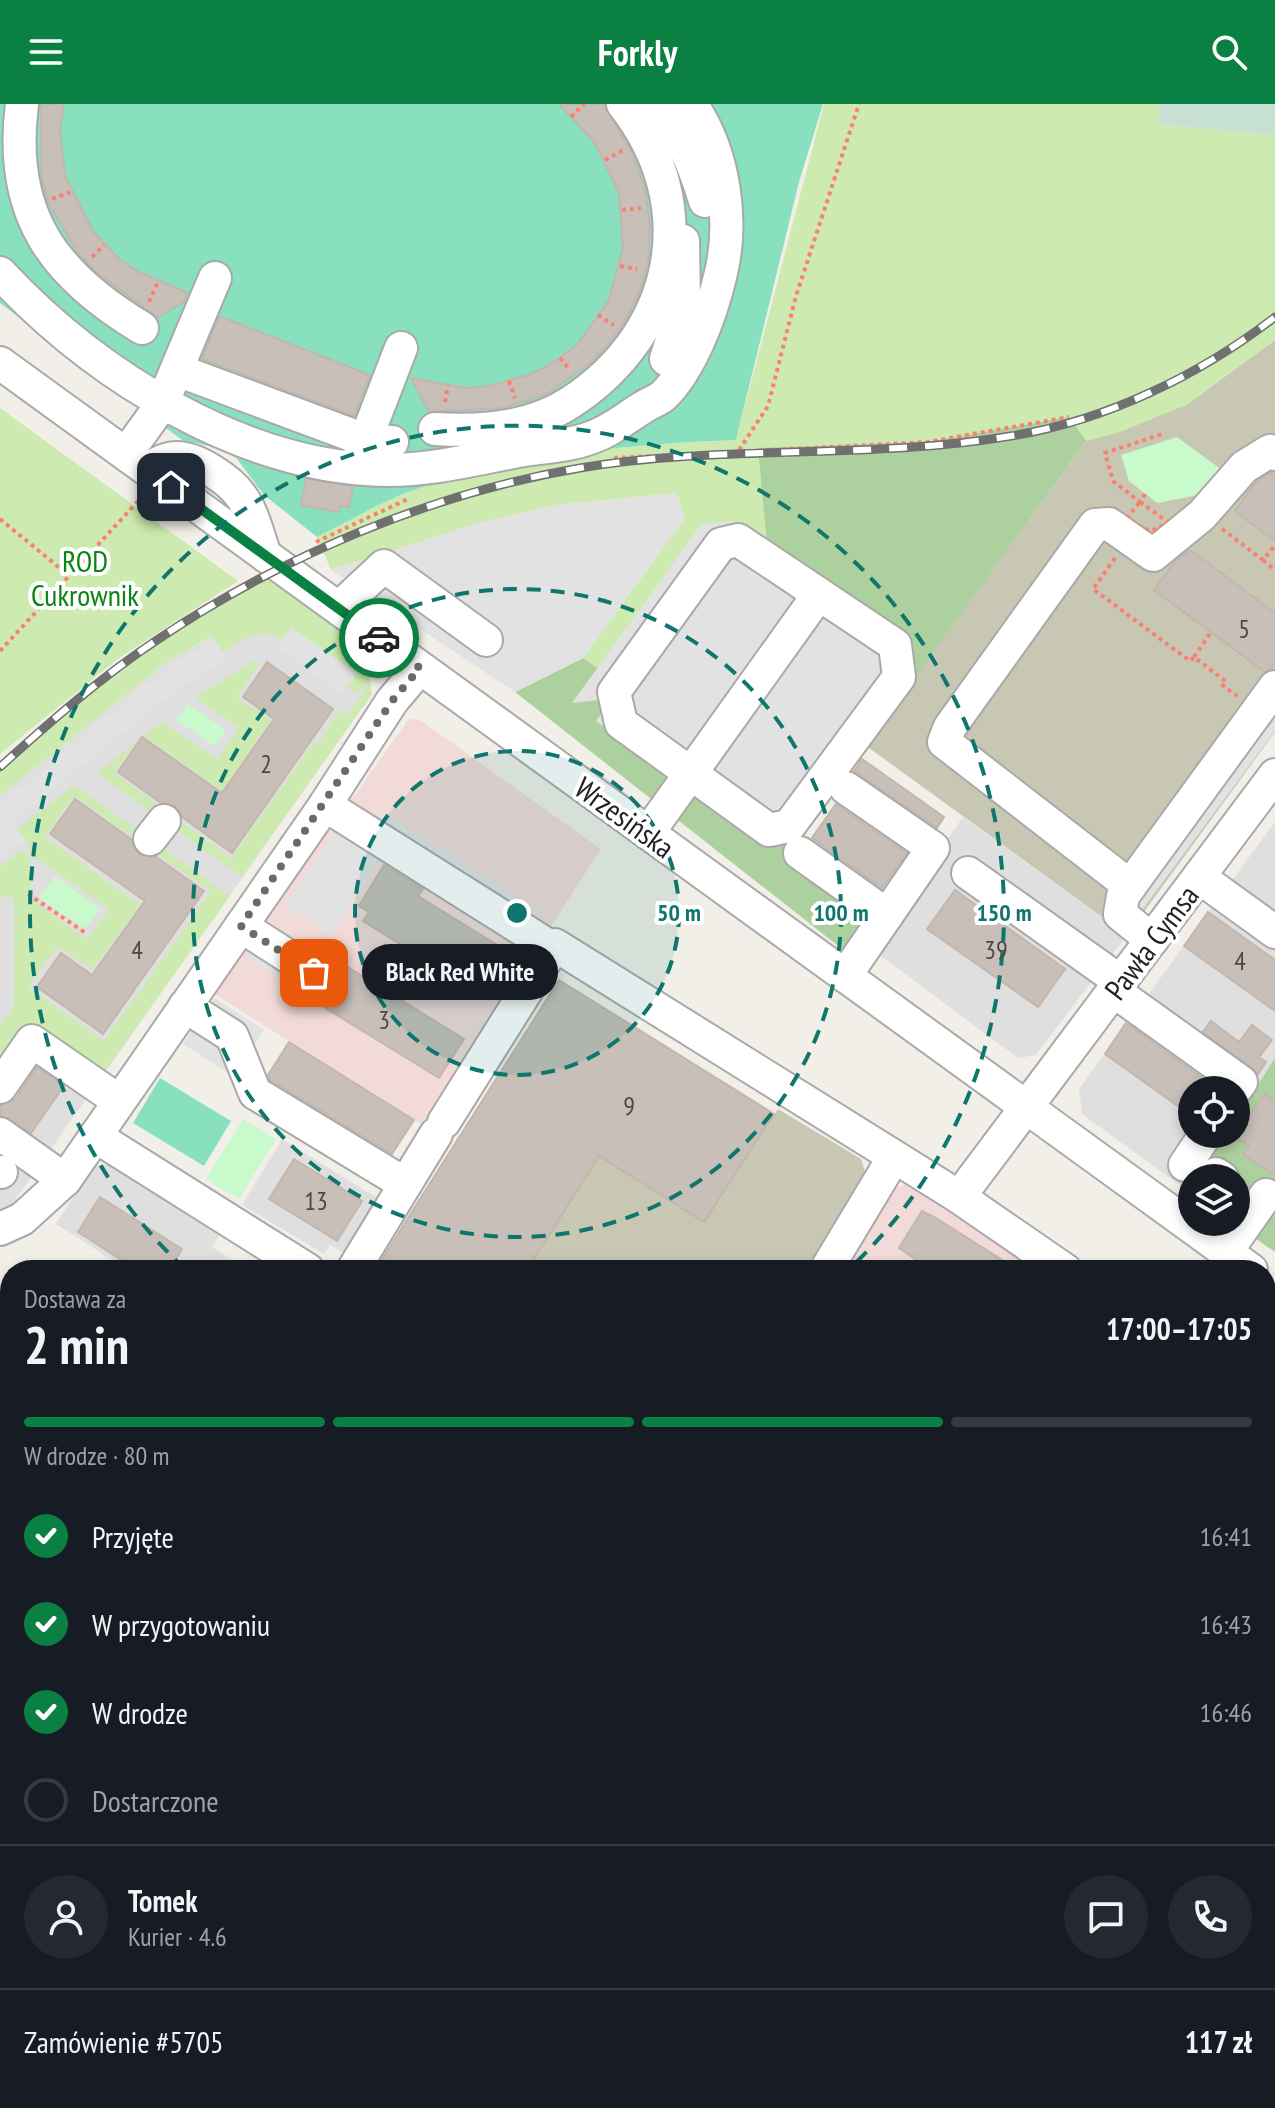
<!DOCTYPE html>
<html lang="pl">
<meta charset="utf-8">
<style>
:root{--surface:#171b24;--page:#242831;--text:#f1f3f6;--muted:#9ea1a6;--line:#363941;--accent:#0b8043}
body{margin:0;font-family:"PT Sans Narrow",sans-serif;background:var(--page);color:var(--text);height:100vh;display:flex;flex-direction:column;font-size:30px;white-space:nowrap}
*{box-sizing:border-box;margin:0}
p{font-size:26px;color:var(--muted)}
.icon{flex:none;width:44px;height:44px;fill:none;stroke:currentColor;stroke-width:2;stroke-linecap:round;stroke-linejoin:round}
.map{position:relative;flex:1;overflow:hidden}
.details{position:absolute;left:0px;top:1156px;width:1276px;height:848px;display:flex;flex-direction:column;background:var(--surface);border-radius:32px 32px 0 0;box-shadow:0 4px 12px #0003}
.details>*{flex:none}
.buttons{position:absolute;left:1178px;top:972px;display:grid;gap:16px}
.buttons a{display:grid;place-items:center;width:72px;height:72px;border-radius:50%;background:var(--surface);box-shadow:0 4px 12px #0003;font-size:40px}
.pin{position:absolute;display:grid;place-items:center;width:68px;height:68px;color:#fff;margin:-34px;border-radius:16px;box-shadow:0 4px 12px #0006}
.courier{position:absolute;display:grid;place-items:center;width:80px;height:80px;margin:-40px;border:6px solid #0b8043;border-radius:50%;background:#fff;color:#222;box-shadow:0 2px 10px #0007}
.bubble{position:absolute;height:56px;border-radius:28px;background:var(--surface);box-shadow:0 4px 12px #0003;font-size:26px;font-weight:800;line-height:56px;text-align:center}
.head em{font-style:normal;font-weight:800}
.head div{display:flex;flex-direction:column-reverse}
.head{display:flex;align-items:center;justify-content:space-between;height:136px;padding:0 24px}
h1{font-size:52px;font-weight:800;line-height:60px}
.bar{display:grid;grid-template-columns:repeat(4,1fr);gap:12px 8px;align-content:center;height:96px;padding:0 24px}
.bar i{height:10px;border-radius:6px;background:var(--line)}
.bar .selected{background:var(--accent)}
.bar p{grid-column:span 4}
.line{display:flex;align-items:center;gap:20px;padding:0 24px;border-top:2px solid var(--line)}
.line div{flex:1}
.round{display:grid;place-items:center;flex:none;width:84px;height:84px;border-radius:42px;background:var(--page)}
ol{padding:0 24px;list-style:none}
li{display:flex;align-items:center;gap:24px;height:88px}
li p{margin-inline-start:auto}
li .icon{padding:8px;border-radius:50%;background:var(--accent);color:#fff;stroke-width:4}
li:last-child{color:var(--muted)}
li i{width:44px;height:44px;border:4px solid var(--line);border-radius:50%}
header{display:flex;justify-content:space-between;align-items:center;height:104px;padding:0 24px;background:var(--accent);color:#fff;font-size:36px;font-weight:800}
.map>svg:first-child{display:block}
</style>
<header><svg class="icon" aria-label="menu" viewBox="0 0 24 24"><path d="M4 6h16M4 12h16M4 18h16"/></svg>Forkly<svg class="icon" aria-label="search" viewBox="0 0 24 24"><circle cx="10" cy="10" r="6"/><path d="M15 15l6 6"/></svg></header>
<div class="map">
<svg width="1275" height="2004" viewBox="0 0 1275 2004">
<rect width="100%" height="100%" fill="#f2efe9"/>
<!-- residential -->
<g fill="#e0dfdf">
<polygon points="264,501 367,571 372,590 10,1103 0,1109 0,692 163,561"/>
<polygon points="963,713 1127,831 1036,951 1018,954 870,844"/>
<polygon points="1275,718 1275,954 1236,1015 1236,986 1192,986 1192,1030 1226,1030 1198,1074 1192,1074 1189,1088 1082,1010 1079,985"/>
<polygon points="282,1035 382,1097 349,1152 330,1141 324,1150 242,1101"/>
<polygon points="112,1060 221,1129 212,1143 248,1166 128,1166 56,1120 93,1062"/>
</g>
<!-- commercial -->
<g fill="#f2dad9">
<polygon points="409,615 420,616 601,745 422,1021 213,889"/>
<polygon points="905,1081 1040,1164 1041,1166 839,1166 889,1084"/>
</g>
<!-- industrial -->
<g fill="#ebdbe8">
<polygon points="1266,1229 1275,1235 1275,1969 1266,1965"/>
<polygon points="507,1994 1257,1994 1260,1996 1255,2004 500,2004"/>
</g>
<!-- construction -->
<g fill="#c7c7b4">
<polygon points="1275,236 1275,628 1127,831 865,641 1089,333 1186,301"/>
<polygon points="778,1005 861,1055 868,1077 814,1166 544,1166 532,1159 599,1052 704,1118"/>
</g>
<!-- grass -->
<g fill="#cdebb0" fill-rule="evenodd">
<path d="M824 0H1160L1159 20 1275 31V236L1186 301 1120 328 1086 337 928 338 759 344 767 441 702 420 598 564 583 554 684 415 677 389 557 401 482 418 331 466 317 433C350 417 383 396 417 385 519 351 629 340 736 336Z"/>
<polygon points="0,304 238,477 119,554 0,650"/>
<path d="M266 474 387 560 388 572 367 557 372 590 242 773 102 673 100 667 139 635 114 669 231 754 314 638 317 640 340 607 347 611 369 579 368 576 358 589 348 583 356 569 292 524 282 536C260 521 242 536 223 548L211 532 163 561 0 692V663C88 584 162 529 266 474Z"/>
<polygon points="255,556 260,559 237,593 271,616 222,687 144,632 162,618 217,655 239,624 194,594"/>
<path d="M74 681 230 792 101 973 26 919 0 955V921L14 902V793H0V762L22 747 30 753 31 795 87 835 109 805 30 750V741L17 726ZM74 692 211 787 104 937 28 883 58 842 93 866 140 801 45 733Z"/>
<polygon points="0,1330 10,1332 10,1761 0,1754"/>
<polygon points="0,1811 10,1817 10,1994 288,1994 304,2004 0,2004"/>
</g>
<!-- forest -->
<g fill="#add19e">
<polygon points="1069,313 1086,337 913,576 767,441 758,344 928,338"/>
<polygon points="583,554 598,564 573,598 606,595 611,599 597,617 768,742 791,741 887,811 856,856 515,588"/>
<polygon points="1275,954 1275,1148 1232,1118 1236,1118 1236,1074 1198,1074 1226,1030 1236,1030 1236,1015"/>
<polygon points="256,1994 490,1994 490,2004 261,2004"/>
</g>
<!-- wetland -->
<polygon fill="#c6e0d4" points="1160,0 1275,0 1275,31 1158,20"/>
<!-- park -->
<g fill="#c8facc">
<polygon points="1177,333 1222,366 1204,390 1157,399 1129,377 1121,351"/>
<polygon points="188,600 226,626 215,642 176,616"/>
<polygon points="55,772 100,805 85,825 39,794"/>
<polygon points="243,1015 276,1035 239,1095 206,1075"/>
</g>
<!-- pitch -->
<g fill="#88e0be">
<path d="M0 0H823L799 78 736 336C629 340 519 351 417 385 383 396 350 417 317 433L264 391 231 347 182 336 0 199Z"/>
<polygon points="160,974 231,1017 204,1062 133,1019"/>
</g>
<!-- parking -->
<g fill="#e2e2e2">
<polygon points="677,389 684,415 583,554 515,588 331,466 482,418 557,401"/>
<polygon points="731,417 907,537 791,741 768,742 596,617 610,599 606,595 572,599 702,420"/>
<polygon points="291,523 357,570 342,590 277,544"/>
<polygon points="214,535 228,555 178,585 11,719 26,736 0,755 0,700 166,565"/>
<polygon points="1275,601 1275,627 1142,806 1130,797"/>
<polygon points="383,708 541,808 528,829 388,740 332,831 284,801 345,714 369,729"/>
<polygon points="272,819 325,851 302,888 247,853"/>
<polygon points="215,894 264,926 233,972 183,940"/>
<polygon points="1036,1994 1257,1994 1260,1996 1255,2004 1044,2004 1034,1998"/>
</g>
<!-- building -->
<g fill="#c7bfb8" stroke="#c4b6ab" stroke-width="2">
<polygon points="41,0 64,0 60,26 65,72 93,127 119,155 137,167 188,189 184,198 157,213 96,168 76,146 48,98 41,70"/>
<polygon points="559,0 604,0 631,47 645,84 650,121 648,157 638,192 620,225 594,256 547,290 502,304 429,308 411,274 466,284 489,282 528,271 546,263 577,241 609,196 623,144 619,89 595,39"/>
<polygon points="219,212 370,271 354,312 202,255"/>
<polygon points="1272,368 1275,369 1275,437 1235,407 1256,378"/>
<polygon points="306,375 353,382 349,403 340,402 338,408 301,401"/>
<polygon points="1190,446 1275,509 1275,559 1270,565 1265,568 1154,486 1176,457"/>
<polygon points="267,558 333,605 232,749 182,713 175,702 161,699 118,668 142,633 222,689 274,615 243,593"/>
<polygon points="862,655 944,713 937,724 854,667"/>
<polygon points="75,695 131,735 139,750 156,753 204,787 103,930 37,883 61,849 92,871 145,797 50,730"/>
<polygon points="836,700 907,749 882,784 812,734"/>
<polygon points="384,761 423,785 418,792 515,852 488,895 363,817 369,808 359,802"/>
<polygon points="955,786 1065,865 1038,903 927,825"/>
<polygon points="1208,808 1275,856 1275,907 1184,842"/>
<polygon points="330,852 464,935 439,974 306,892 309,887 322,886 330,879"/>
<polygon points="559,876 774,1010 704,1118 599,1052 527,1166 375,1166"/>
<polygon points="1211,917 1239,938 1252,921 1272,936 1259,953 1266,958 1258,970 1203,928"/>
<polygon points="1126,919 1216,984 1192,986 1192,1012 1105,950"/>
<polygon points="289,938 414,1016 392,1050 270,976 268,971"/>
<polygon points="37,963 64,982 31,1029 0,1011 0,1002 16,994"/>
<polygon points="1265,990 1275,998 1275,1072 1243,1050 1249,1042 1235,1032"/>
<polygon points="294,1055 362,1097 337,1137 269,1095"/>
<polygon points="100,1093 182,1145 169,1166 137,1166 78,1128"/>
<polygon points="922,1107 936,1114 1018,1166 931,1166 899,1144"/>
</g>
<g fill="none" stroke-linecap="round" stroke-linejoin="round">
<!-- minor casing -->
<g stroke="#a9a9a9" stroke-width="36">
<g id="minor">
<path d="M22 0C8 109 52 170 142 224"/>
<path d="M654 0C681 28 694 60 705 97"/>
<path d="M0 169C95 271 244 365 388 366 432 366 471 356 513 348 539 343 566 343 590 334 611 327 624 315 642 304 649 299 657 297 663 292 691 265 711 211 720 173 734 118 725 48 691 0"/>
<polyline points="666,255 684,198 683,137"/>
<polyline points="0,259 1251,1166"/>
<polyline points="177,266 365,336 392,338"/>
<path d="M435 325C481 328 532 324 571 298 678 228 702 100 623 0"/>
<polyline points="126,350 162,300 215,174"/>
<polyline points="359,353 401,244"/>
<path d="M148 365C157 360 165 354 177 354 197 354 230 376 241 392 253 408 258 432 265 451"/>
<polygon points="738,436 895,541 899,573 789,722 769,726 621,619 614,588 721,440"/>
<polyline points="339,504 384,462 486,536"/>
<polyline points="325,701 552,844"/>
<polyline points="648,729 819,490"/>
<polyline points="150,735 164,717"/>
<polyline points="800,749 887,811"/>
<polyline points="968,769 1121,878"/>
<polyline points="1199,773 1275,828"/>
<polyline points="1130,782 1275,583"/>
<polyline points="241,822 314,869"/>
<polyline points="1152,836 1120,810 1123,792 1130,782 944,638 950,623 1095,421 1109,420 1153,451 1202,411 1244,363 1270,347 1275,350"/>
<polyline points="845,872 933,744 846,684"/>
<polyline points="1114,887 1241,978 1235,986"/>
<polyline points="185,902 232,932 255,989 405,1080"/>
<polyline points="0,983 32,937 119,997"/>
<polyline points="444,1018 555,841 959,1093 1275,671"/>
<polyline points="0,1030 65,1076"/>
<polyline points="95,1032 308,1166"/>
<polyline points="1185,1061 1206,1030"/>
<polyline points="0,1068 1,1068"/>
<polyline points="1216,1070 1222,1074"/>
<polyline points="959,1093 1065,1166"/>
<polyline points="0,1125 22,1115 65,1076 325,701 392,597 420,564"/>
<polyline points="1226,1148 1266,1091"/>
<polyline points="353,1166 436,1030"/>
<polyline points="826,1166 894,1053"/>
<polyline points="1266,1353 1275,1353"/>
<polyline points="1266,1667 1275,1673"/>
<polyline points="1266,1976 1275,1980"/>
<polyline points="970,1994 991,2004"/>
</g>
</g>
<!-- path -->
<g stroke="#fa8072" stroke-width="4" stroke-dasharray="4 4" stroke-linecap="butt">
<polyline points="571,13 584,0"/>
<polyline points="605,56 623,46"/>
<polyline points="52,95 70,88"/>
<polyline points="622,106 641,104"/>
<polyline points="92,153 104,141"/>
<polyline points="620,162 637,165"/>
<polyline points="149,198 158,178"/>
<polyline points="598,211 614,221"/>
<polyline points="560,254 570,266"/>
<polyline points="509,277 515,294"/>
<polyline points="445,298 448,282"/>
<polyline points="739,346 768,302 796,192 859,0"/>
<polyline points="614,354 928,338 1069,313"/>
<polyline points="1145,390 1140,398 1113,377 1105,349 1162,330"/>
<path d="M1140 398 1168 418C1150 431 1145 427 1127 414Z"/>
<polyline points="0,415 67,470"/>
<polyline points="1222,425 1263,456 1275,441"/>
<polyline points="316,438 410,394"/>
<polyline points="1115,454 1093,485 1190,557 1194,553 1224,576 1221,580 1237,592"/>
<polyline points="1263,456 1275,466"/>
<polyline points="0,547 142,393"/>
<polyline points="1194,553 1211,528"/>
<polyline points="28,790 87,830"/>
</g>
<!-- minor -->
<use href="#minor" stroke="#fff" stroke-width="32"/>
<!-- rail casing -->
<g stroke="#707070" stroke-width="9">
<path id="rail" d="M0 663C50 618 101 573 157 536 282 452 432 389 580 364 722 340 869 356 1011 332 1105 317 1200 271 1275 213"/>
</g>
<!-- rail -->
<use href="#rail" stroke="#fff" stroke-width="6" stroke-dasharray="18" stroke-linecap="butt"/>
</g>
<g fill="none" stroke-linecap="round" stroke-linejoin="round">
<!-- done -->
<polyline stroke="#6b6a68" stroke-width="8" stroke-dasharray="0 14.4" points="314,869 241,822 392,597 420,564 379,534"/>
<!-- route -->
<polyline stroke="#0b8043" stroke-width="10" points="171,383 379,534"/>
</g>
<!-- distance rings -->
<circle cx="517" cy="809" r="162" fill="#0f766e" fill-opacity=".12"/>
<g fill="none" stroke="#0f766e" stroke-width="4" stroke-dasharray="14 10">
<circle cx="517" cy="809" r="162"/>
<circle cx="517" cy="809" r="324"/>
<path d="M185 1165A487 487 0 1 1 849 1165"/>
</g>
<g text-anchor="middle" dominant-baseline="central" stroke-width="8" stroke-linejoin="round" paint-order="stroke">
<!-- number labels -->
<g font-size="26" fill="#4b4948">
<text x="1244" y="524">5</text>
<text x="266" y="659">2</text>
<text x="137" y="845">4</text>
<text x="996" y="845">39</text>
<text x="1240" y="856">4</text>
<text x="384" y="915">3</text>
<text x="629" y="1001">9</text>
<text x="316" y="1096">13</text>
</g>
<!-- park labels -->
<g font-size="30" fill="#0c8416" stroke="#fff">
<text x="85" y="456">ROD<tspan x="85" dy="34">Cukrownik</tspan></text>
</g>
<!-- street labels -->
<g font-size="30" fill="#222" stroke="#fff">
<text transform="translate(625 713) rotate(36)">Wrzesińska</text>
<text transform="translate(1151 838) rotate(-53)">Pawła Cymsa</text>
</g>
</g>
<circle cx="517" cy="809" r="12" fill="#0f766e" stroke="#fff" stroke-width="4"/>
<g font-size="24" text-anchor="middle" font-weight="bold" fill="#0f766e" stroke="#fff" stroke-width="8" stroke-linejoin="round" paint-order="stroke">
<text x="679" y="817">50 m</text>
<text x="841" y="817">100 m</text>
<text x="1004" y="817">150 m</text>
</g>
</svg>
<div class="buttons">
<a><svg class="icon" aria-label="locate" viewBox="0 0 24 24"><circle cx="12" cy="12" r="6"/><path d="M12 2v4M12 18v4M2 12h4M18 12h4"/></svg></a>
<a><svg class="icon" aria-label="layers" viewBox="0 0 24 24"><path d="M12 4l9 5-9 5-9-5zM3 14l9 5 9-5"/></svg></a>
</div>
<div class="pin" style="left:314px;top:869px;background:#ea580c"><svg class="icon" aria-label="bag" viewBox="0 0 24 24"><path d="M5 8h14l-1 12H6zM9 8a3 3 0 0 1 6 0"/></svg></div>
<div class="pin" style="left:171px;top:383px;background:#1f2937"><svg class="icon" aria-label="home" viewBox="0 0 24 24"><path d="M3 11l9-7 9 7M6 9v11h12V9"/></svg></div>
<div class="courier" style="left:379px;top:534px"><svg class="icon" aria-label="car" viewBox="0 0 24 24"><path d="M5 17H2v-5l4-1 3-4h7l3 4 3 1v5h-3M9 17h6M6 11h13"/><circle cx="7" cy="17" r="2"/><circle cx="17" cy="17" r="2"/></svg></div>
<div class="bubble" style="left:362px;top:840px;width:196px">Black Red White</div>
<section class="details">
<div class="head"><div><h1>2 min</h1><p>Dostawa za</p></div><em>17:00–17:05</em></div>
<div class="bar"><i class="selected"></i><i class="selected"></i><i class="selected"></i><i></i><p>W drodze · 80 m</p></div>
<ol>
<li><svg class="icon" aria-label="check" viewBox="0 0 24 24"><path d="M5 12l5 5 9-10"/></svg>Przyjęte<p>16:41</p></li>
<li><svg class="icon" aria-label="check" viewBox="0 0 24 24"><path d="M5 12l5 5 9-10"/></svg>W przygotowaniu<p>16:43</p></li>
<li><svg class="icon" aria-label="check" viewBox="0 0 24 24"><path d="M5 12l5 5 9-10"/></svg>W drodze<p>16:46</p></li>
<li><i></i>Dostarczone</li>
</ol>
<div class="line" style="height:144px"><a class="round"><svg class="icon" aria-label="person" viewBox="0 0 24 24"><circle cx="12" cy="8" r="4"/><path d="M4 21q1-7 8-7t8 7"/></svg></a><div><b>Tomek</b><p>Kurier · 4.6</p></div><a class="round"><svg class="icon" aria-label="chat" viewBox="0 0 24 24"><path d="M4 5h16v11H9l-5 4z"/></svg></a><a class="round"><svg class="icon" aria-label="phone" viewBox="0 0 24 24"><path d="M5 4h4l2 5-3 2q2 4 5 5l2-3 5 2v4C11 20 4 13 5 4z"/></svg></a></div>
<div class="line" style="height:104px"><div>Zamówienie #5705</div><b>117 zł</b></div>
</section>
</div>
